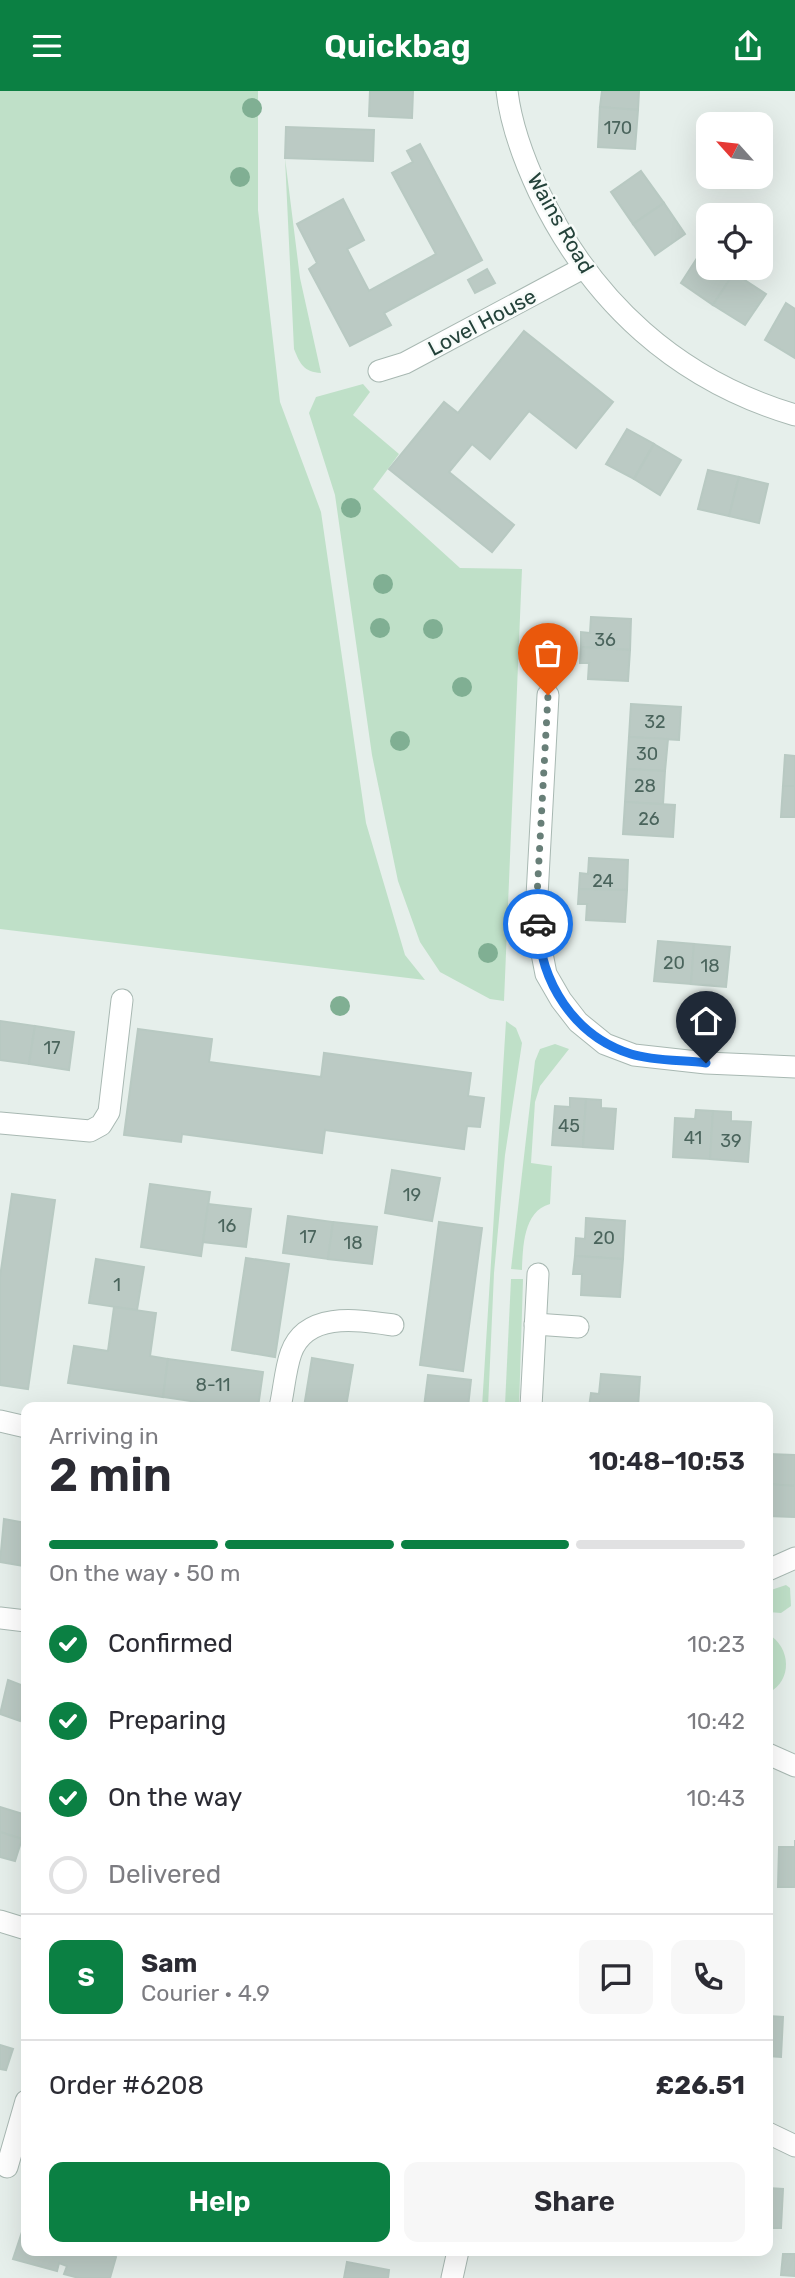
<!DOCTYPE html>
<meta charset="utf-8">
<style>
:root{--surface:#fff;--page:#f7f7f7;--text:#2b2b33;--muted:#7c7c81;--line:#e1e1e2;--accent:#0b8043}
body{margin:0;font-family:Rubik,sans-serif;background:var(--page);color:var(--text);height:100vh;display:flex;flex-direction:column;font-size:26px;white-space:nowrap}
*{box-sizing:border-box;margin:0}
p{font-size:23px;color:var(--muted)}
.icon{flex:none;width:38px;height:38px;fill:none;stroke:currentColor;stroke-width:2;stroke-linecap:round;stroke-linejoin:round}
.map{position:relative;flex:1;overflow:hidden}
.details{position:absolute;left:21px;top:1311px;width:752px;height:854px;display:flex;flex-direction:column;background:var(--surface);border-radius:14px;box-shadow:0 7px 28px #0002}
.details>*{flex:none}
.needle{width:46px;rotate:297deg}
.controls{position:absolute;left:696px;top:21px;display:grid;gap:14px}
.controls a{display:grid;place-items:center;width:77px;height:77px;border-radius:14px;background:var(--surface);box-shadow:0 7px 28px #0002;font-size:35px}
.pin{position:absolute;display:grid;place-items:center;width:60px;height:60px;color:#fff;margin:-72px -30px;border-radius:50% 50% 50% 0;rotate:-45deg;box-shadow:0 0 7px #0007}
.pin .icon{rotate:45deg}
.courier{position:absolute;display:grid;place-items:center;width:70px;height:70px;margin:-35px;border:5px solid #1a73e8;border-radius:50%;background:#fff;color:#222;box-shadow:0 2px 9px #0007}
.summary em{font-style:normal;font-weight:600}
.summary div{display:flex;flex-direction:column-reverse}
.summary{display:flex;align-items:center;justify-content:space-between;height:119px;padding:0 28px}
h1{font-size:46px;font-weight:600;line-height:52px}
.bar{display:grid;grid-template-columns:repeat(4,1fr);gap:10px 7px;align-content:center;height:84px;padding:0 28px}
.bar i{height:9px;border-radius:5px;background:var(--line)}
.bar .current{background:var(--accent)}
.bar p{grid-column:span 4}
.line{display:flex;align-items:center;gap:18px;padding:0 28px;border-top:2px solid var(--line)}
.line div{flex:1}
.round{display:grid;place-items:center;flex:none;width:74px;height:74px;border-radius:14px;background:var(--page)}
ol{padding:0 28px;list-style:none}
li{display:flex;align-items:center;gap:21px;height:77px}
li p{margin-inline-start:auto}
li .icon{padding:7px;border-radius:50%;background:var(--accent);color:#fff;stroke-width:4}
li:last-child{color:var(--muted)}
li i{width:38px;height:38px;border:4px solid var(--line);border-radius:50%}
.primary-button{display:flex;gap:14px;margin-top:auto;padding:14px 28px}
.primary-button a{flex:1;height:80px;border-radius:14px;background:var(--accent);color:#fff;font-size:28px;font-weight:600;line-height:80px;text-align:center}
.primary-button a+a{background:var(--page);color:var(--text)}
header{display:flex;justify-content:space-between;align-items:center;height:91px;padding:0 28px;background:var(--accent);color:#fff;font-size:32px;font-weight:600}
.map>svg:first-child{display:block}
</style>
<header><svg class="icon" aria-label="menu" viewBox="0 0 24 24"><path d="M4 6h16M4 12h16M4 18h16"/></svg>Quickbag<svg class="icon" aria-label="share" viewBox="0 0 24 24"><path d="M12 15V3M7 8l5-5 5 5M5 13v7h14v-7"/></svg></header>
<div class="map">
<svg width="795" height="2187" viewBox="0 0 795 2187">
<rect width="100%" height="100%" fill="#e6efeb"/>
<!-- green -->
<g fill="#bfe0c8">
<polygon points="0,0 258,0 258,119 280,311 321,421 366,732 405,864 425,889 0,838"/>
<path d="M285 67 300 187 321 282C304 281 300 273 294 258Z"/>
<polygon points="363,293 370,301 353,324 399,363 373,398 460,477 522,478 504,910 490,908 440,881 420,851 398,790 372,664 335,404 309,322 316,306"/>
<polygon points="506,930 516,937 522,952 505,1064 494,1182 488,1316 482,1316"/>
<path d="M555 953 569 958 540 995 535 1011 531 1072 552 1075 550 1113C523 1120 523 1157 522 1179L511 1178 535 970 540 958Z"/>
<polygon points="511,1188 523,1188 519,1316 505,1314"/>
<polygon points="786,1494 790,1497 791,1515 781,1522 768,1521 768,1500"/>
<path d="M768 1543C791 1556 793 1590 768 1602Z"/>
</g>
<!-- building -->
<g fill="#bbcac4" stroke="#b8c9c2" stroke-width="2">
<polygon points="370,0 413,0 412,27 369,25"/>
<polygon points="602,0 639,0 638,19 600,16"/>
<polygon points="600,16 638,19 635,58 598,56"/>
<polygon points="286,36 374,39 373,70 285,67"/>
<polygon points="420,53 482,169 384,222 391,234 350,255 309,178 317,172 297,133 343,108 364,149 347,158 369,200 436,163 392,82 413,71 407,60"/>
<polygon points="641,80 664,112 633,133 611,101"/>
<polygon points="664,112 685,143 655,164 633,133"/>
<polygon points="701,161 709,166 709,177 726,177 734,182 713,214 681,192"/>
<polygon points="487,178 495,192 475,202 468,189"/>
<polygon points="734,182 766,203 745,234 713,214"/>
<polygon points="786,212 795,218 795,267 765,249"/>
<polygon points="524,240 613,311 576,357 529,320 490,368 472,353 449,381 514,434 492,461 389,378 444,311 458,322"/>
<polygon points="627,338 654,353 634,388 606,373"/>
<polygon points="654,353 681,369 660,404 634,388"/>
<polygon points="708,379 739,386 729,425 698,418"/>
<polygon points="739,386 768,393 759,432 729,425"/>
<polygon points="591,526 631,528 630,559 581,556 581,541 590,542"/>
<polygon points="581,556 630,559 628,590 588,588 589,572 580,572"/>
<polygon points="631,613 681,616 679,649 629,646"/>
<polygon points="629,646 668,648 665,680 627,678"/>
<polygon points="785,664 795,665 795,695 783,695"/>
<polygon points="627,678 665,680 663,713 625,711"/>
<polygon points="783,695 795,695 795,726 781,726"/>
<polygon points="625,711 675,714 673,746 623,743"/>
<polygon points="589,767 628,769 627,799 579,798 580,782 588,783"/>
<polygon points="579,798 627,799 625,831 586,829 587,813 578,813"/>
<polygon points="658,850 694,853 691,893 654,890"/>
<polygon points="694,853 730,856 726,896 691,893"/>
<polygon points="0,930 35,935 29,973 0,969"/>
<polygon points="35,935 74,941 69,979 29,973"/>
<polygon points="138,938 212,948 209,971 321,986 324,962 471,982 468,1005 484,1007 480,1036 467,1035 464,1058 325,1039 322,1062 182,1043 181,1051 124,1044"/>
<polygon points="570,1007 586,1008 583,1056 552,1054 555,1015 570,1016"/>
<polygon points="586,1008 601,1009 601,1017 616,1018 613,1058 583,1056"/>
<polygon points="696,1019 713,1020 710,1068 673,1066 675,1027 695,1028"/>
<polygon points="713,1020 731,1021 731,1030 751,1031 748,1071 710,1068"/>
<polygon points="392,1079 440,1087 432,1130 385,1122"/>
<polygon points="150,1093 210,1101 201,1165 141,1156"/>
<polygon points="12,1103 55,1109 28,1298 0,1294 0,1186"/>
<polygon points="208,1113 251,1118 246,1156 203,1151"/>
<polygon points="288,1125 333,1131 328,1168 283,1162"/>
<polygon points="586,1127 625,1130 623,1168 575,1165 576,1147 585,1148"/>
<polygon points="333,1131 377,1136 372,1173 328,1168"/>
<polygon points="439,1131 482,1137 463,1280 420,1274"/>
<polygon points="575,1165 623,1168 620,1206 581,1204 582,1183 573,1183"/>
<polygon points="246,1167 289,1173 275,1266 232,1259"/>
<polygon points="96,1168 144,1176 137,1219 89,1212"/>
<polygon points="114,1216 156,1222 150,1265 168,1268 163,1306 68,1292 74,1255 108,1260"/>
<polygon points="312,1267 353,1274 346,1316 304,1316"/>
<polygon points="168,1268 263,1281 258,1316 231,1316 163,1306"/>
<polygon points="601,1283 640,1286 638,1316 589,1316 591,1302 599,1303"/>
<polygon points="428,1284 471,1289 468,1316 424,1316"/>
<polygon points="768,1363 795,1364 795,1395 768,1393"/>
<polygon points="768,1393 795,1395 795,1426 768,1425"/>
<polygon points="4,1428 26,1432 24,1475 0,1471"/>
<polygon points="8,1589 26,1596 26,1611 20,1630 0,1623"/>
<polygon points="0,1716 26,1724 22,1748 0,1741"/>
<polygon points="0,1741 22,1748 15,1770 0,1766"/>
<polygon points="795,1749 795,1796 778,1796 779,1756 795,1756"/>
<polygon points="768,1925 783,1926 781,1966 768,1965"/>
<polygon points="0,1954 13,1958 6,1979 0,1978"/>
<polygon points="768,2097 783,2098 781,2137 768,2137"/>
<polygon points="23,2138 26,2139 26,2160 113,2160 112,2164 116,2166 110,2187 79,2187 64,2183 67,2175 59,2172 57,2180 13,2168"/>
<polygon points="783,2163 795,2163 795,2185 781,2184"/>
<polygon points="347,2171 389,2179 388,2187 344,2187"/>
</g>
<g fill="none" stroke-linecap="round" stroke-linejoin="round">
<!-- street casing -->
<g stroke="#a8b8b2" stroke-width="23">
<g id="street">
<path d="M507 0C511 35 524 69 539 101 592 211 677 289 795 324"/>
<polyline points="379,280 405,272 583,177"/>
<polyline points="548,604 537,805 539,847 546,883 561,909 578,931 605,953 634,964 706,972 795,976"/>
<polyline points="0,1032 90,1040 101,1034 109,1021 122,909"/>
<polyline points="535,1233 578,1236"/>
<path d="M280 1316C284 1299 285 1279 291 1262 306 1220 358 1229 393 1234"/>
<polyline points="531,1316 538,1183"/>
<polyline points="0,1330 26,1336"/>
<polyline points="768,1479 795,1467"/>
<polyline points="0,1527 26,1530"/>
<polyline points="768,1663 795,1675"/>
<polyline points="0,1830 26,1838"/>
<polyline points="768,2042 795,2055"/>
<polyline points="7,2076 26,2010"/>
<polyline points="452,2187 458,2160"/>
</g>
</g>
<!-- street -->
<use href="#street" stroke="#fff" stroke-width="21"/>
</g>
<!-- trees -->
<g fill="#80af93">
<circle cx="252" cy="17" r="10"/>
<circle cx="240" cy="86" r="10"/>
<circle cx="351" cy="417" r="10"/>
<circle cx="383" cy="493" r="10"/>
<circle cx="380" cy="537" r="10"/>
<circle cx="433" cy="538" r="10"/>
<circle cx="462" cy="596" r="10"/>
<circle cx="400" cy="650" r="10"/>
<circle cx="488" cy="862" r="10"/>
<circle cx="340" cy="915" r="10"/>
</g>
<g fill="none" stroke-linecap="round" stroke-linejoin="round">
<!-- done -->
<polyline stroke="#687f78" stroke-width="7" stroke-dasharray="0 12.6" points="538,833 537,805 548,604"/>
<!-- route -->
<path stroke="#1a73e8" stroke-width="9" d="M538 833C540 891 574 945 631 963 654 970 682 969 706 972"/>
</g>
<g text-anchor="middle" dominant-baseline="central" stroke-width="5" stroke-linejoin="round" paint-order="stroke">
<!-- number labels -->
<g font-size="18" fill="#4a645c">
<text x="618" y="37">170</text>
<text x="605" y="549">36</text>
<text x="655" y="631">32</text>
<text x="647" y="663">30</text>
<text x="645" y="695">28</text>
<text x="649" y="728">26</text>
<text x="603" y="790">24</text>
<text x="674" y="872">20</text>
<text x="710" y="875">18</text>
<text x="52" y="957">17</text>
<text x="569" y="1035">45</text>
<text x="693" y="1047">41</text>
<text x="731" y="1050">39</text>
<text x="412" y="1104">19</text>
<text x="227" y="1135">16</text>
<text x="308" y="1146">17</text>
<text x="604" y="1147">20</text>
<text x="353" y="1152">18</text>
<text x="117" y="1194">1</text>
<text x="213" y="1294">8-11</text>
</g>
<!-- street labels -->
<g font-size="21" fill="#24423a" stroke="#f7fbf9">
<text transform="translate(561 132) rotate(60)">Wains Road</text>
<text transform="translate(482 231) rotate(-28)">Lovel House</text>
</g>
</g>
</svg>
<div class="controls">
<a><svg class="needle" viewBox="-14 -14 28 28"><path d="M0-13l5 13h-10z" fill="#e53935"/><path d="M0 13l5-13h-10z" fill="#7c7c81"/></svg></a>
<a><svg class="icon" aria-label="locate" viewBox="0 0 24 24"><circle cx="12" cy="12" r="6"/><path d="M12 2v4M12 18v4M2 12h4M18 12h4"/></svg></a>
</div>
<div class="pin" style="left:548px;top:604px;background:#ea580c"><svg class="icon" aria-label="bag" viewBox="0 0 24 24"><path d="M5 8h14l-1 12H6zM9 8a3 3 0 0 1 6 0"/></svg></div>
<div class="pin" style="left:706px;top:972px;background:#1f2937"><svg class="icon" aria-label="home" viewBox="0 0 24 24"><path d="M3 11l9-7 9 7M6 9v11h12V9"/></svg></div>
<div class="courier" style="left:538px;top:833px"><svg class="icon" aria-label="car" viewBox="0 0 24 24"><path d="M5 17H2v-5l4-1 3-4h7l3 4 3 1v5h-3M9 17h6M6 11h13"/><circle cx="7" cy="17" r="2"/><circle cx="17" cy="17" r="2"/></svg></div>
<section class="details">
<div class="summary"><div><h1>2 min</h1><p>Arriving in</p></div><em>10:48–10:53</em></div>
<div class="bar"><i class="current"></i><i class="current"></i><i class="current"></i><i></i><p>On the way · 50 m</p></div>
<ol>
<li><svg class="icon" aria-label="check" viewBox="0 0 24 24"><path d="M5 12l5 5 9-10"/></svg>Confirmed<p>10:23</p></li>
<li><svg class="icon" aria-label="check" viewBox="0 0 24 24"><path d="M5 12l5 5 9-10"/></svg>Preparing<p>10:42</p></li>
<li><svg class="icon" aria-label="check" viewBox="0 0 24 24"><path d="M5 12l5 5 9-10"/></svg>On the way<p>10:43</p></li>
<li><i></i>Delivered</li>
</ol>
<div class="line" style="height:126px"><b class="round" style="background:var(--accent);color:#fff">S</b><div><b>Sam</b><p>Courier · 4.9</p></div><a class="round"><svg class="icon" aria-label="chat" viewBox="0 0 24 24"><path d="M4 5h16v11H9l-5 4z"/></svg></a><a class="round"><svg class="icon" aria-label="phone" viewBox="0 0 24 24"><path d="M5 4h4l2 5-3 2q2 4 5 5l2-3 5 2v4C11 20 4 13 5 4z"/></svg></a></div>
<div class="line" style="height:91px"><div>Order #6208</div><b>£26.51</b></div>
<div class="primary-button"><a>Help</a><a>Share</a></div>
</section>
</div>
